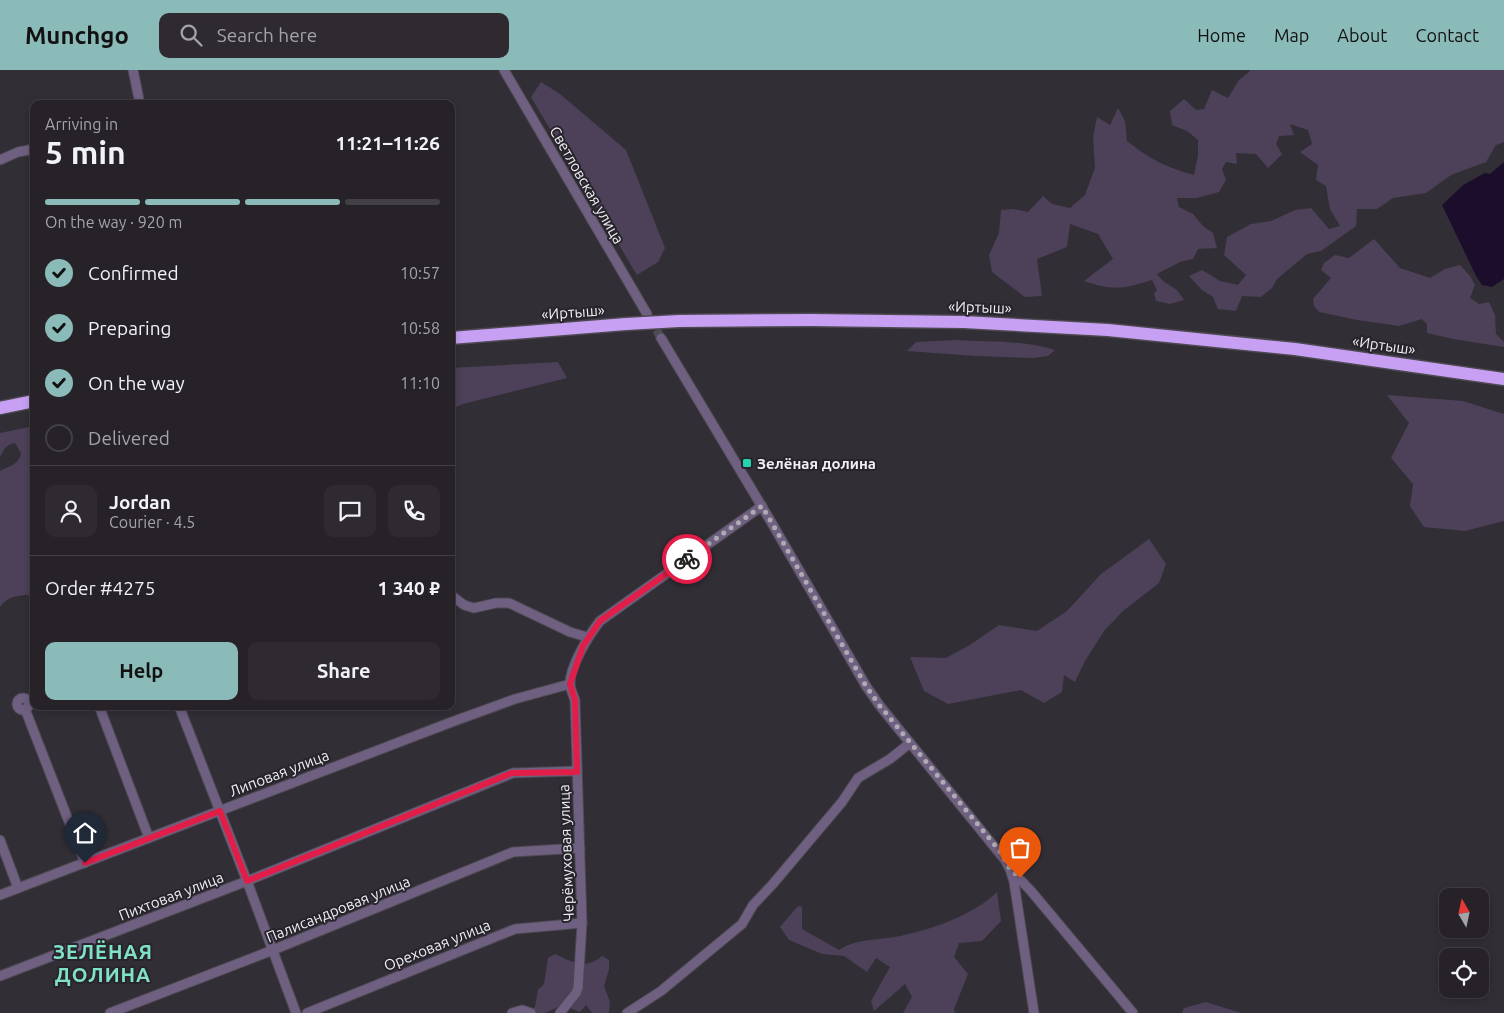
<!DOCTYPE html>
<meta charset="utf-8">
<style>
:root{--surface:#262228;--page:#2e2a30;--text:#f1f3f6;--muted:#a4a4a8;--line:#423f45;--accent:#8bbbb9}
body{margin:0;font-family:Ubuntu,sans-serif;background:var(--page);color:var(--text);height:100vh;display:flex;flex-direction:column;font-size:19px;white-space:nowrap}
*{box-sizing:border-box;margin:0}
p{font-size:16px;color:var(--muted)}
.icon{flex:none;width:28px;height:28px;fill:none;stroke:currentColor;stroke-width:2;stroke-linecap:round;stroke-linejoin:round}
.map{position:relative;flex:1;overflow:hidden}
.sheet{position:absolute;left:30px;top:30px;width:425px;height:610px;display:flex;flex-direction:column;background:var(--surface);border-radius:10px;box-shadow:0 2px 8px #0003,0 0 0 1px var(--line)}
.sheet>*{flex:none}
.needle{width:32px;rotate:351deg}
.buttons{position:absolute;left:1439px;top:818px;display:grid;gap:10px}
.buttons a{display:grid;place-items:center;width:50px;height:50px;border-radius:10px;background:var(--surface);box-shadow:0 2px 8px #0003,0 0 0 1px var(--line);font-size:25px}
.pin{position:absolute;display:grid;place-items:center;width:42px;height:42px;color:#fff;margin:-51px -21px;border-radius:50% 50% 50% 0;rotate:-45deg;box-shadow:0 0 5px #0007}
.pin .icon{rotate:45deg}
.courier{position:absolute;display:grid;place-items:center;width:50px;height:50px;margin:-25px;border:4px solid #e11d48;border-radius:50%;background:#fff;color:#222;box-shadow:0 1px 6px #0007}
.summary em{font-style:normal;font-weight:700}
.summary div{display:flex;flex-direction:column-reverse}
.summary{display:flex;align-items:center;justify-content:space-between;height:85px;padding:0 15px}
h1{font-size:32px;font-weight:700;line-height:38px}
.bar{display:grid;grid-template-columns:repeat(4,1fr);gap:8px 5px;align-content:center;height:60px;padding:0 15px}
.bar i{height:6px;border-radius:4px;background:var(--line)}
.bar .current{background:var(--accent)}
.bar p{grid-column:span 4}
.line{display:flex;align-items:center;gap:12px;padding:0 15px;border-top:1px solid var(--line)}
.line div{flex:1}
.round{display:grid;place-items:center;flex:none;width:52px;height:52px;border-radius:10px;background:var(--page)}
ol{padding:0 15px;list-style:none}
li{display:flex;align-items:center;gap:15px;height:55px}
li p{margin-inline-start:auto}
li .icon{padding:5px;border-radius:50%;background:var(--accent);color:#111;stroke-width:4}
li:last-child{color:var(--muted)}
li i{width:28px;height:28px;border:2px solid var(--line);border-radius:50%}
.action{display:flex;gap:10px;margin-top:auto;padding:10px 15px}
.action a{flex:1;height:58px;border-radius:10px;background:var(--accent);color:#111;font-size:20px;font-weight:700;line-height:58px;text-align:center}
.action a+a{background:var(--page);color:var(--text)}
header{display:flex;align-items:center;gap:30px;box-sizing:border-box;height:70px;padding:0 25px;background:var(--accent);color:#111}
header strong{font-size:24px}
nav{display:flex;gap:28px;margin-inline-start:auto;font-size:18px}
.search{width:350px;height:45px;background:var(--page);display:flex;align-items:center;gap:12px;box-sizing:border-box;padding:0 18px;border-radius:10px;color:var(--muted);font-size:19px}
.map>svg:first-child{display:block}
</style>
<header>
<strong>Munchgo</strong>
<div class="search"><svg class="icon" aria-label="search" viewBox="0 0 24 24"><circle cx="10" cy="10" r="6"/><path d="M15 15l6 6"/></svg>Search here</div>
<nav><a>Home</a><a>Map</a><a>About</a><a>Contact</a></nav>
</header>
<div class="map">
<svg width="1504" height="943" viewBox="0 0 1504 943">
<rect width="100%" height="100%" fill="#322e36"/>
<!-- green -->
<g fill="#4c4158">
<path d="M1249 0H1504V72L1496 75 1486 92 1451 105 1426 123 1393 128 1377 139H1357L1356 156 1321 181 1307 184 1277 209 1272 218 1261 227 1242 226 1236 241 1218 239 1213 227 1202 220 1189 206 1202 200 1220 211 1238 215 1246 205 1224 185 1227 167 1251 154 1271 151 1295 140 1311 138 1329 159 1340 156 1330 139 1326 116 1316 110 1318 95 1300 82 1312 74 1308 60 1290 54 1294 65 1279 66 1276 74 1282 84 1268 98 1256 84 1236 83 1237 94 1226 92 1222 99 1226 110 1219 122 1197 128H1177L1179 137 1193 144 1203 156 1213 163 1217 178 1198 179 1193 189 1180 192 1157 204 1163 211 1177 220 1184 230 1170 234 1156 231 1154 223 1157 220 1152 210C1123 219 1113 221 1084 211L1113 189 1098 164 1070 154 1067 177 1037 189 1042 226 1025 227 992 202 989 185 999 163 1001 140 1013 139 1028 142 1043 126 1052 134 1070 138 1085 125 1095 98 1093 67 1097 47 1110 55 1118 38 1125 51 1127 71C1150 89 1165 97 1194 105L1198 85V70L1187 61 1172 55 1170 41 1184 29 1196 40 1204 39 1212 20 1228 28 1239 10 1250 1Z"/>
<polygon points="541,12 560,24 626,80 665,178 658,192 637,205 531,27"/>
<polygon points="1374,169 1400,198 1430,208 1445,199 1460,195 1470,206 1475,215 1470,228 1479,234 1489,232 1495,245 1496,264 1504,272 1504,277 1453,269 1427,263 1427,254 1422,249 1399,256 1357,250 1319,242 1314,236 1313,229 1331,208 1321,200 1324,193 1335,185 1349,188"/>
<path d="M956 270C988 272 1024 270 1055 280L1048 286 1033 288 976 286 907 281 916 272Z"/>
<polygon points="558,292 567,308 463,334 451,339 451,298"/>
<polygon points="1387,325 1463,331 1504,344 1504,451 1465,461 1424,457 1410,436 1413,414 1391,388 1409,353"/>
<path d="M34 356V521L29 525C18 525 6 527 0 537V401C9 396 19 395 21 383L15 373C6 375 4 379 0 387V363Z"/>
<polygon points="1149,469 1166,494 1159,513 1123,541 1104,561 1085,591 1075,612 1064,605 1062,622 1044,633 1021,620 948,634 924,621 910,587 946,588 970,575 999,555 1037,561 1067,541 1101,504"/>
<path d="M997 822 1001 851 982 871 959 873 954 887 968 904 954 939 955 943H903L912 927 905 914 874 941 871 931 890 897 876 888 867 902 844 886 822 884 789 870 780 857 798 836 802 837V859L839 880C855 869 877 870 895 867 927 861 973 846 997 822Z"/>
<path d="M555 884C572 892 586 900 602 886L609 890V899L604 916 610 932 609 943H592L586 935 580 942 572 939 566 933 545 943H524L535 937 538 920 544 914 548 888Z"/>
<polygon points="1206,932 1241,943 1182,943 1184,938"/>
</g>
<!-- water -->
<polygon fill="#1d0d2d" points="1504,92 1504,209 1492,217 1482,215 1476,206 1442,135 1463,115 1485,103 1490,104"/>
<g fill="none" stroke-linecap="round" stroke-linejoin="round">
<!-- minor-tunnel -->
<polyline stroke="#4f4b52" stroke-width="9" stroke-dasharray="9 4.5" stroke-linecap="butt" points="650,248 661,268"/>
<!-- minor casing -->
<g stroke="#4d4951" stroke-width="11">
<g id="minor">
<polyline points="133,0 140,34"/>
<polyline points="504,0 647,244"/>
<polyline points="0,90 18,82 34,79"/>
<polyline points="661,268 770,450 866,616 880,636 1005,790 1010,799 1014,812 1034,943"/>
<polyline points="451,525 464,535 474,538 496,533 509,533 570,562 587,567"/>
<circle cx="23" cy="634" r="6"/>
<polyline points="99,636 149,768"/>
<polyline points="179,636 247,811 296,943"/>
<polyline points="25,639 85,793"/>
<polyline points="0,770 18,818"/>
<polyline points="1010,799 1031,821 1133,943"/>
<polyline points="0,825 449,653 515,629 570,614"/>
<polyline points="0,906 247,811 513,703 577,701"/>
<polyline points="110,943 273,880 513,782 580,778"/>
<polyline points="307,943 515,859 582,853"/>
<polyline points="512,943 522,940 531,943"/>
<path d="M560 943 576 923 578 918 582 853 575 630C573 625 571 620 570 615 569 597 589 565 600 551L762 436"/>
<polyline points="627,943 661,921 742,854 753,835 772,815 842,732 858,708 890,689 910,673"/>
</g>
</g>
<!-- highway casing -->
<g stroke="#4d4951" stroke-width="15">
<g id="highway">
<polyline points="679,251 811,250 964,252 1108,260 1295,279 1504,309"/>
<polyline points="451,268 626,254"/>
<polyline points="0,338 34,331"/>
</g>
</g>
<!-- minor -->
<use href="#minor" stroke="#6f6082" stroke-width="9"/>
<!-- highway -->
<use href="#highway" stroke="#c7a0f3" stroke-width="12"/>
<!-- highway-bridge casing -->
<g stroke="#4d4951" stroke-width="15" stroke-linecap="butt">
<polyline id="highway-bridge" points="626,254 679,251"/>
</g>
<!-- highway-bridge -->
<use href="#highway-bridge" stroke="#c7a0f3" stroke-width="12"/>
</g>
<g fill="none" stroke-linecap="round" stroke-linejoin="round">
<!-- done -->
<polyline stroke="#aeabb2" stroke-width="5" stroke-dasharray="0 9" points="687,489 762,436 866,616 880,636 999,780 1010,799 1020,808"/>
<!-- route -->
<polyline stroke="#e11d48" stroke-width="6" points="85,793 220,741 247,811 512,703 577,702 575,630 570,614 583,576 600,551 687,489"/>
</g>
<!-- markers -->
<rect fill="#20d5b0" stroke="#28242c" stroke-width="2" x="742" y="388" width="10" height="10" rx="2.5"/>
<g text-anchor="middle" dominant-baseline="central" stroke-width="4" stroke-linejoin="round" paint-order="stroke">
<!-- street labels -->
<g font-size="15" fill="#f1eff4" stroke="#28242c">
<text transform="translate(587 115) rotate(60)">Светловская улица</text>
<text transform="translate(980 237) rotate(2)">«Иртыш»</text>
<text transform="translate(573 242) rotate(-4)">«Иртыш»</text>
<text transform="translate(1384 275) rotate(8)">«Иртыш»</text>
<text transform="translate(279 703) rotate(-21)">Липовая улица</text>
<text transform="translate(566 783) rotate(-92)">Черёмуховая улица</text>
<text transform="translate(171 826) rotate(-21)">Пихтовая улица</text>
<text transform="translate(338 839) rotate(-22)">Палисандровая улица</text>
<text transform="translate(437 875) rotate(-22)">Ореховая улица</text>
</g>
<!-- poi labels -->
<g font-size="15" font-weight="bold" fill="#f1eff4" stroke="#28242c" text-anchor="start">
<text x="757" y="393">Зелёная долина</text>
</g>
<!-- district labels -->
<g font-size="20" font-weight="bold" letter-spacing="1" fill="#80e1c6" stroke="#28242c">
<text x="103" y="881">ЗЕЛЁНАЯ<tspan x="103" dy="23">ДОЛИНА</tspan></text>
</g>
</g>
</svg>
<div class="buttons">
<a><svg class="needle" viewBox="-14 -14 28 28"><path d="M0-13l5 13h-10z" fill="#e53935"/><path d="M0 13l5-13h-10z" fill="#a4a4a8"/></svg></a>
<a><svg class="icon" aria-label="locate" viewBox="0 0 24 24"><circle cx="12" cy="12" r="6"/><path d="M12 2v4M12 18v4M2 12h4M18 12h4"/></svg></a>
</div>
<div class="pin" style="left:1020px;top:808px;background:#ea580c"><svg class="icon" aria-label="bag" viewBox="0 0 24 24"><path d="M5 8h14l-1 12H6zM9 8a3 3 0 0 1 6 0"/></svg></div>
<div class="pin" style="left:85px;top:793px;background:#1f2937"><svg class="icon" aria-label="home" viewBox="0 0 24 24"><path d="M3 11l9-7 9 7M6 9v11h12V9"/></svg></div>
<div class="courier" style="left:687px;top:489px"><svg class="icon" aria-label="bike" viewBox="0 0 24 24"><circle cx="6" cy="16" r="4"/><circle cx="18" cy="16" r="4"/><path d="M6 16l4-8h5l3 8M10 8l3 8H6M13 5h3"/></svg></div>
<section class="sheet">
<div class="summary"><div><h1>5 min</h1><p>Arriving in</p></div><em>11:21–11:26</em></div>
<div class="bar"><i class="current"></i><i class="current"></i><i class="current"></i><i></i><p>On the way · 920 m</p></div>
<ol>
<li><svg class="icon" aria-label="check" viewBox="0 0 24 24"><path d="M5 12l5 5 9-10"/></svg>Confirmed<p>10:57</p></li>
<li><svg class="icon" aria-label="check" viewBox="0 0 24 24"><path d="M5 12l5 5 9-10"/></svg>Preparing<p>10:58</p></li>
<li><svg class="icon" aria-label="check" viewBox="0 0 24 24"><path d="M5 12l5 5 9-10"/></svg>On the way<p>11:10</p></li>
<li><i></i>Delivered</li>
</ol>
<div class="line" style="height:90px"><a class="round"><svg class="icon" aria-label="person" viewBox="0 0 24 24"><circle cx="12" cy="8" r="4"/><path d="M4 21q1-7 8-7t8 7"/></svg></a><div><b>Jordan</b><p>Courier · 4.5</p></div><a class="round"><svg class="icon" aria-label="chat" viewBox="0 0 24 24"><path d="M4 5h16v11H9l-5 4z"/></svg></a><a class="round"><svg class="icon" aria-label="phone" viewBox="0 0 24 24"><path d="M5 4h4l2 5-3 2q2 4 5 5l2-3 5 2v4C11 20 4 13 5 4z"/></svg></a></div>
<div class="line" style="height:65px"><div>Order #4275</div><b>1 340 ₽</b></div>
<div class="action"><a>Help</a><a>Share</a></div>
</section>
</div>
